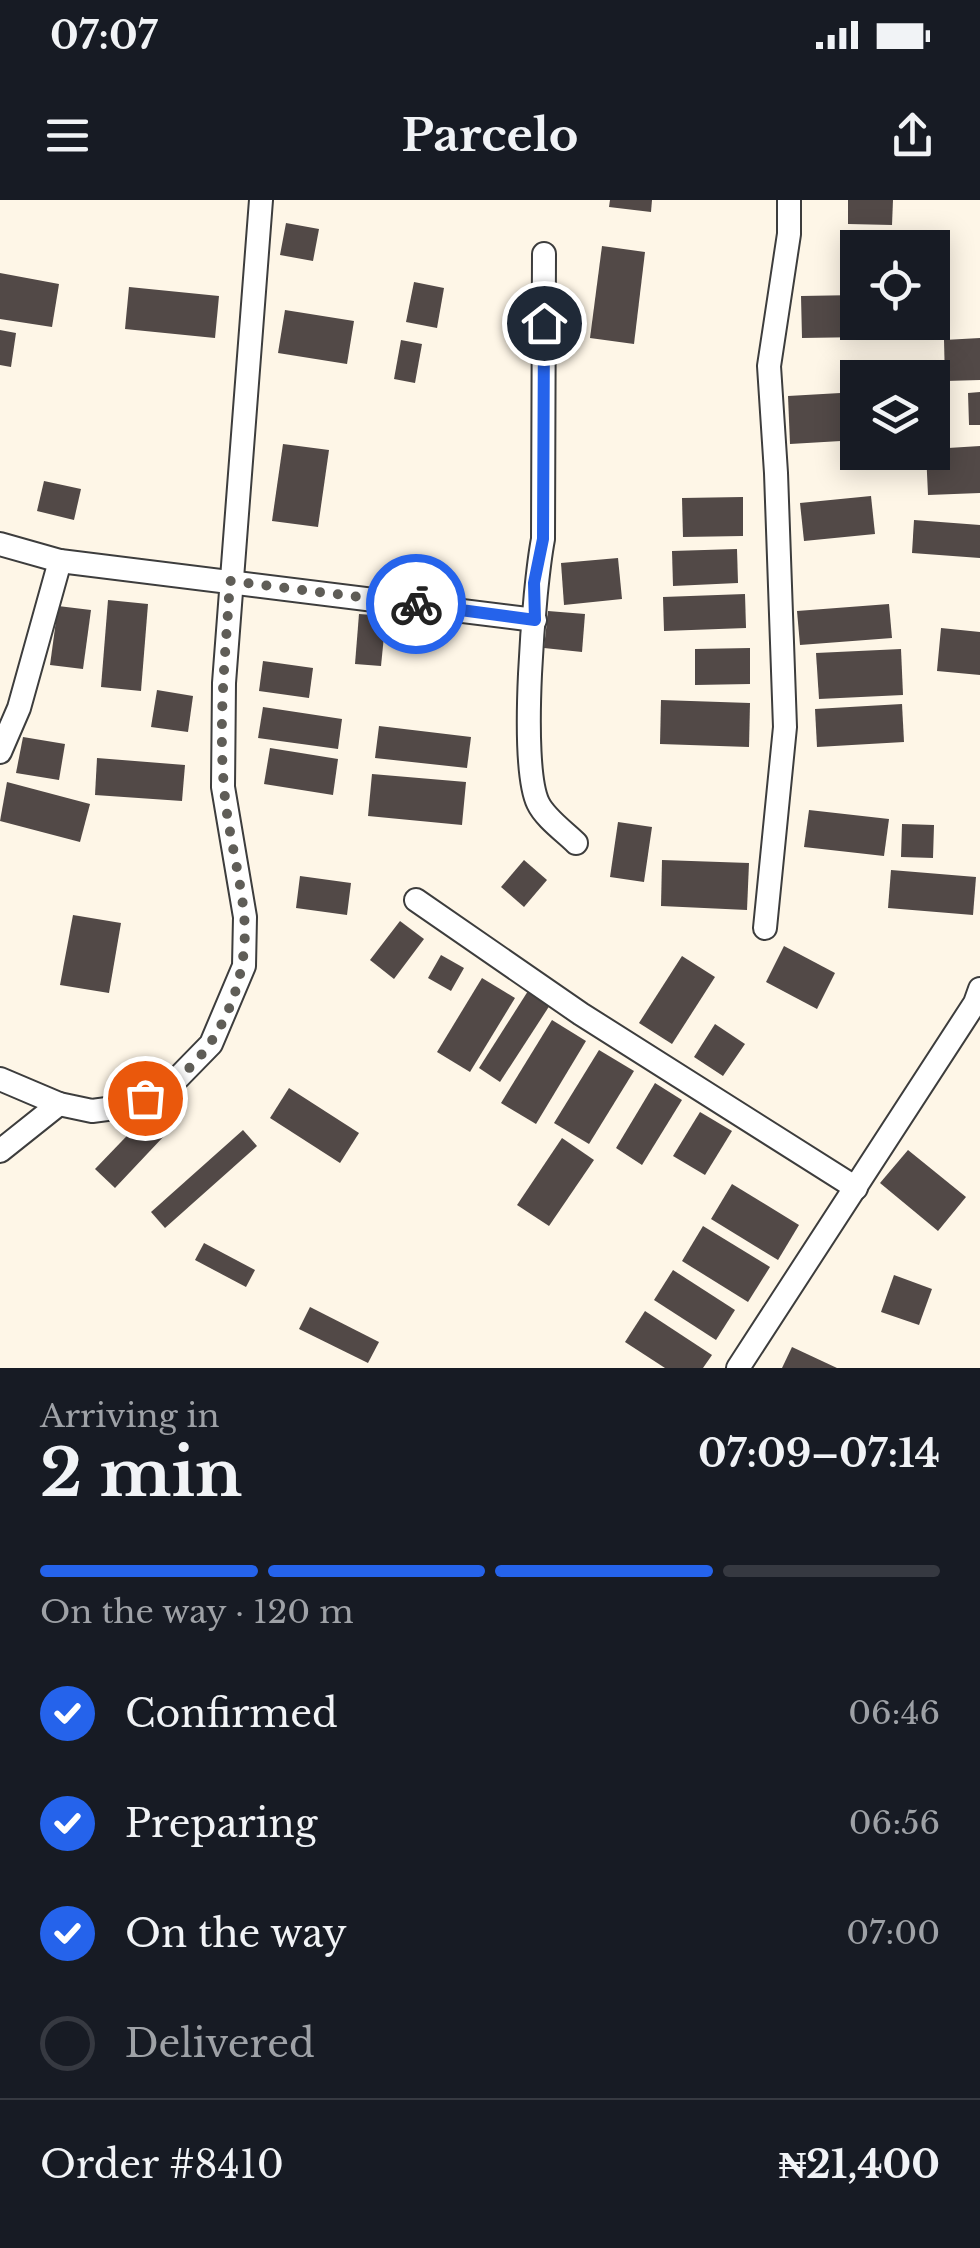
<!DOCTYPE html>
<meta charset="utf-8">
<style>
:root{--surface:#171b24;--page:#242831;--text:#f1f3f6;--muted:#9ea1a6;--line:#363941;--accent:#2563eb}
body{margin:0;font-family:"Libre Baskerville",serif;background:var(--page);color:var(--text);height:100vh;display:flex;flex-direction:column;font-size:38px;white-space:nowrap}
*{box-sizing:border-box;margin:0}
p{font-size:32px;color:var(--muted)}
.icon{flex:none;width:55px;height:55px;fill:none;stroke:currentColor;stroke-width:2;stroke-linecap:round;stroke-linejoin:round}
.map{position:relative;height:1168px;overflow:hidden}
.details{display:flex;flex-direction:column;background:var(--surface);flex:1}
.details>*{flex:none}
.buttons{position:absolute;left:840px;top:30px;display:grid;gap:20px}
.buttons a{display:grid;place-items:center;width:110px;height:110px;border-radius:0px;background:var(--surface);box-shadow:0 5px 25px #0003;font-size:50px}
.pin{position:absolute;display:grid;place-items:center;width:85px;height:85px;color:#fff;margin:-42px;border:5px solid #fff;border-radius:50%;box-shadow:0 2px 10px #0007}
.courier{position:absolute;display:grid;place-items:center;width:100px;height:100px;margin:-50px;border:8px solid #2563eb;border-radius:50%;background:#fff;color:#222;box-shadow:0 2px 12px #0007}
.overview em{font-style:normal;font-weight:700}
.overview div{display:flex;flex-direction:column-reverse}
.overview{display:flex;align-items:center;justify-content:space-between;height:170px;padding:0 40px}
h1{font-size:65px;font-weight:700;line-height:75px}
.bar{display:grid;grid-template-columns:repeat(4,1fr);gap:15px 10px;align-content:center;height:120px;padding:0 40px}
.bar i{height:12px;border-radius:8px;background:var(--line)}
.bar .on{background:var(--accent)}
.bar p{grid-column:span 4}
.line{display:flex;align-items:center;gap:25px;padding:0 40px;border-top:2px solid var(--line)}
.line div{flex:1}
ol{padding:0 40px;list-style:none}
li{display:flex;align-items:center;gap:30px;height:110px}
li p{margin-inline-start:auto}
li .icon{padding:10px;border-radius:50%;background:var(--accent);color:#fff;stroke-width:4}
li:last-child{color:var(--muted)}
li i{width:55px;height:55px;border:5px solid var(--line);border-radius:50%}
.status{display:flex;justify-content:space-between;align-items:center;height:70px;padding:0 50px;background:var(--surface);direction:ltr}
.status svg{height:28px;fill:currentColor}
header{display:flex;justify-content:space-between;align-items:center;height:130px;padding:0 40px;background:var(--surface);font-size:45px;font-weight:700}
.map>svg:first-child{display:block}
</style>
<div class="status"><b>07:07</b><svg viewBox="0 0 49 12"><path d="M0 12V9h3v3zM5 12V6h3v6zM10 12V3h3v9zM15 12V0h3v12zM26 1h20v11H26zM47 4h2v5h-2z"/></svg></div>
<header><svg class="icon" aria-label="menu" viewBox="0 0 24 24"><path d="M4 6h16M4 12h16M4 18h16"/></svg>Parcelo<svg class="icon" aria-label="share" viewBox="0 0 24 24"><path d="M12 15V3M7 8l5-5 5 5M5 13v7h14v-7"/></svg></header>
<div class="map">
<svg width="980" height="1168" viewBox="0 0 980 1168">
<rect width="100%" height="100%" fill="#fef6e7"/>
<!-- building -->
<g fill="#524947">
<polygon points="610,0 652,0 651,12 609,7"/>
<polygon points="848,0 893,0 892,25 848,24"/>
<polygon points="286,23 319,29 313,61 280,55"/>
<polygon points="602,46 645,52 634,144 590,138"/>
<polygon points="0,73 59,84 52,127 0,119"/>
<polygon points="414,82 444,88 437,128 406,122"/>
<polygon points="129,87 219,96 215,138 125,129"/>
<polygon points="858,95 858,122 865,122 865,137 802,138 801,96"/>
<polygon points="285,110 354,121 347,164 278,153"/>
<polygon points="0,130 16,133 11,167 0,165"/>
<polygon points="980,138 980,180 945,181 944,140"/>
<polygon points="401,140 422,144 415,183 394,179"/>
<polygon points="858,192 858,240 790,244 788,196"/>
<polygon points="980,192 980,225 969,225 968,193"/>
<polygon points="283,244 329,250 318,327 272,321"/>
<polygon points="980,246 980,293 928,295 926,252 932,252 932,249"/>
<polygon points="44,281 81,289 74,320 37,311"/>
<polygon points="871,296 875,334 804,341 800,303"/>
<polygon points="743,297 743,336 683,337 682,298"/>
<polygon points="914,320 980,325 980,358 912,353"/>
<polygon points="737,349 738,383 673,386 672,351"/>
<polygon points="618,358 622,399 564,405 561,363"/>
<polygon points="745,394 746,428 664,431 663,397"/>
<polygon points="108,400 148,404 141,491 101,487"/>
<polygon points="889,404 892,438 800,445 797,411"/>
<polygon points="58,406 91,410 83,469 50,465"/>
<polygon points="548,411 585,414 582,452 544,448"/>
<polygon points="359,414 386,416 381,466 355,464"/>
<polygon points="941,428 980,432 980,475 937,471"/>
<polygon points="750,448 750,484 695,485 695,449"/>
<polygon points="901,449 903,495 819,499 816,453"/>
<polygon points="263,461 313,468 309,498 259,491"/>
<polygon points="157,490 193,496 188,532 151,527"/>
<polygon points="661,500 750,503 749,547 660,544"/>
<polygon points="902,504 904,542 817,547 815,509"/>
<polygon points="263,507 342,519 338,549 258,538"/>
<polygon points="379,526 471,537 467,568 375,558"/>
<polygon points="23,537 65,544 59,580 16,573"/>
<polygon points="270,548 338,559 333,595 264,584"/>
<polygon points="97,558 185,565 182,601 95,595"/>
<polygon points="372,574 466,582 462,625 368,616"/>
<polygon points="7,582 90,604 80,642 0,621"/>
<polygon points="809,610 889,619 884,656 804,647"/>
<polygon points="618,622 652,627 644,682 610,677"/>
<polygon points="902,624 934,625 933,658 901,657"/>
<polygon points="524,660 547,680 524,707 501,687"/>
<polygon points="662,660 749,663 747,710 661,706"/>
<polygon points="891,670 976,677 973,715 888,708"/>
<polygon points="300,676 351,683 347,715 296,708"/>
<polygon points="73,715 121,723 109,793 60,785"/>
<polygon points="400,721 424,739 394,779 370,760"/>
<polygon points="784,746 835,773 817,809 766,782"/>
<polygon points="441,755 464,768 451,791 428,778"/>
<polygon points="682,756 715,777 672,844 639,823"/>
<polygon points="482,778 515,798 470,872 437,852"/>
<polygon points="528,791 550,805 500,882 479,868"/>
<polygon points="552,820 586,841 536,924 501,903"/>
<polygon points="715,824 745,844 723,876 694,857"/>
<polygon points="599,850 634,871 589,944 554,923"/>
<polygon points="655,883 682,900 642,965 616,948"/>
<polygon points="289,888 359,933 340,963 270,918"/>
<polygon points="700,912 732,931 705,975 673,956"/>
<polygon points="146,916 165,935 115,988 95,969"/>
<polygon points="243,930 257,946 165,1028 151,1012"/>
<polygon points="562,938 594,960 549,1026 517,1005"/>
<polygon points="908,950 966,997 938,1031 880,983"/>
<polygon points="732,984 799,1025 778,1060 711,1019"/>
<polygon points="703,1026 770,1067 748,1102 682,1061"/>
<polygon points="204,1043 255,1070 246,1087 195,1060"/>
<polygon points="673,1070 735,1110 716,1140 654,1100"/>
<polygon points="894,1075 932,1089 919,1125 881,1112"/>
<polygon points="310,1107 379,1142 368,1163 299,1129"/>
<polygon points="645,1111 712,1155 703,1168 665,1168 625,1142"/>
<polygon points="792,1147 837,1168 782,1168"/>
</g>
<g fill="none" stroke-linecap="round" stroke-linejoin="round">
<!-- street casing -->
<g stroke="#3d3d3d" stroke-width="26">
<g id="street">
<path d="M544 54 543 339C534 387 519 563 538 603 545 618 565 632 576 643"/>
<polyline points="0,344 60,361 535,420"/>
<polyline points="0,552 19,508 60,361"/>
<polyline points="416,700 581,814 856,988"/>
<polyline points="765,728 785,527 776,273 769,166 789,34 789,0"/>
<polyline points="0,879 59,904 92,911 122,907 168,888 211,844 244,766 245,717 223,587 224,483 261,0"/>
<polyline points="0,951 59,904"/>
<polyline points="738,1168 975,803 980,789"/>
</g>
</g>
<!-- street -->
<use href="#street" stroke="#fff" stroke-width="22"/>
</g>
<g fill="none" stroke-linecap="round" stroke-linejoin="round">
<!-- done -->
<path stroke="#5f5d57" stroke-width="10" stroke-dasharray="0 18" d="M145 898C213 869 251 786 244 715 240 672 227 630 224 587 218 519 226 449 230 381L416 404"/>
<!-- route -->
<polyline stroke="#2563eb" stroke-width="12" points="416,404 535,420 534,383 543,339 544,123"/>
</g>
</svg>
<div class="buttons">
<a><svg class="icon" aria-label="locate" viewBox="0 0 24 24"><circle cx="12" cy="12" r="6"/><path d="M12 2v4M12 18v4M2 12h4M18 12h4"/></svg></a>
<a><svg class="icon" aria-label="layers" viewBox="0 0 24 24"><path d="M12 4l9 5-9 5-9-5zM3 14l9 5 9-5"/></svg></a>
</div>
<div class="pin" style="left:145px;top:898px;background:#ea580c"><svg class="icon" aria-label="bag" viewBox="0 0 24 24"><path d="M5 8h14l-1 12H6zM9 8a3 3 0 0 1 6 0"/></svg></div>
<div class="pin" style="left:544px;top:123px;background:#1f2937"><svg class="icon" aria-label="home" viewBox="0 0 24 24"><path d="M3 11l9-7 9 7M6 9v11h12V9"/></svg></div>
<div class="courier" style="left:416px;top:404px"><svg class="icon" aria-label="bike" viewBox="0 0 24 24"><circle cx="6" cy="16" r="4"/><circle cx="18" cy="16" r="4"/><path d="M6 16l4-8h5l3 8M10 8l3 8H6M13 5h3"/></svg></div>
</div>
<section class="details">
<div class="overview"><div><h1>2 min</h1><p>Arriving in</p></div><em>07:09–07:14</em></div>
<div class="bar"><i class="on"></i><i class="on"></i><i class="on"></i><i></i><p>On the way · 120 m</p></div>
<ol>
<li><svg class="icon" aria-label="check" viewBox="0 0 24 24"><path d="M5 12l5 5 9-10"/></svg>Confirmed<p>06:46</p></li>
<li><svg class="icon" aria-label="check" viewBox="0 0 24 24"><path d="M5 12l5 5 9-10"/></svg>Preparing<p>06:56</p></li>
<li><svg class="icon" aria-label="check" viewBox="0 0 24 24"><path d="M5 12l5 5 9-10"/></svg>On the way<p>07:00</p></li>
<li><i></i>Delivered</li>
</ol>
<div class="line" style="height:130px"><div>Order #8410</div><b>₦21,400</b></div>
</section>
